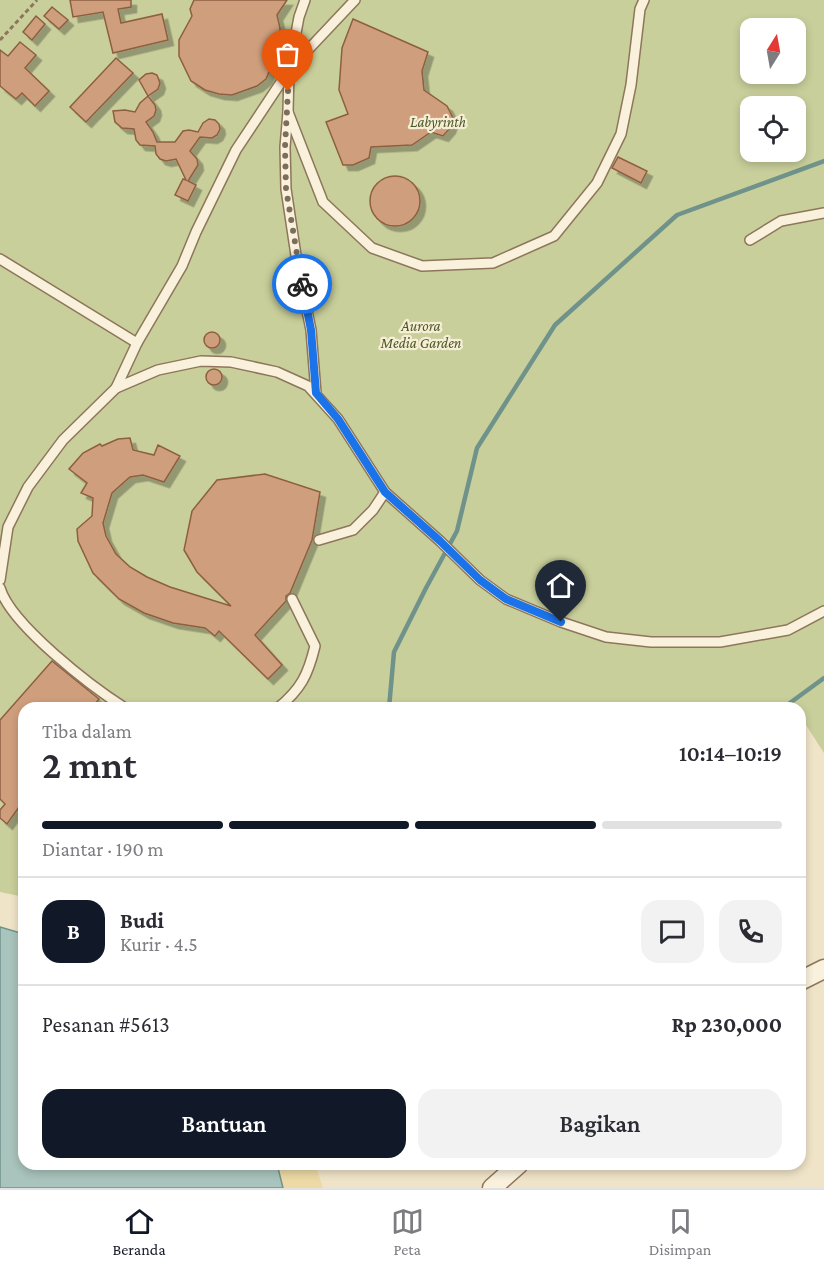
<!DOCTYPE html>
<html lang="id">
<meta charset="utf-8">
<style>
:root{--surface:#fff;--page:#f2f2f3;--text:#2b2b33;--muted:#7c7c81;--line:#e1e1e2;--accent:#111827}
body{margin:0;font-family:"Crimson Pro",serif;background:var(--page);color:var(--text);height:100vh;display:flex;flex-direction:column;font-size:22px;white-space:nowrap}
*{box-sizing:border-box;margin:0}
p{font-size:20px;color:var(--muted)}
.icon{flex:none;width:33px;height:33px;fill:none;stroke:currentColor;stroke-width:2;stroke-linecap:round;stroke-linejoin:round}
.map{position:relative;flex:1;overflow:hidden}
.side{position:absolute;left:18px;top:702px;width:788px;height:468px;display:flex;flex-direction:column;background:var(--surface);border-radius:18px;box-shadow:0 3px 9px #0003}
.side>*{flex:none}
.needle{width:39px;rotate:11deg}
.fabs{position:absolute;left:740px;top:18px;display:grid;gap:12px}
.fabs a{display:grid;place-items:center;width:66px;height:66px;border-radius:12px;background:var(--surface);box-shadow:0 3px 9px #0003;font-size:30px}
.pin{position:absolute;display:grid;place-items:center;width:51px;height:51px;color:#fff;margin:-62px -26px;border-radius:50% 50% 50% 0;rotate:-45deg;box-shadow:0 0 6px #0007}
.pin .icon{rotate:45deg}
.courier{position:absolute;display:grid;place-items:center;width:60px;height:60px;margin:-30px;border:4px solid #1a73e8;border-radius:50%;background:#fff;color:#222;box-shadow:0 2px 8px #0007}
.overview em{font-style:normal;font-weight:600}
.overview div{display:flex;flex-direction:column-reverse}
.overview{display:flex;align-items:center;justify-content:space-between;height:102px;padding:0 24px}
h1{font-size:39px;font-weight:600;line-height:45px}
.bar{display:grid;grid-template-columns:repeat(4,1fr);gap:9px 6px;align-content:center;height:72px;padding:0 24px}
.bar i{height:8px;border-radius:4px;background:var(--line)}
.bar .on{background:var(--accent)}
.bar p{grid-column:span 4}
.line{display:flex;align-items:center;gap:15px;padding:0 24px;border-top:2px solid var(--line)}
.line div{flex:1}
.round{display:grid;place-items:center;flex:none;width:63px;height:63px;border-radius:18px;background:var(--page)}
.cta{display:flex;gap:12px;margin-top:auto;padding:12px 24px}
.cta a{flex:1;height:69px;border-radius:18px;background:var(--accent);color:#fff;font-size:24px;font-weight:600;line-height:69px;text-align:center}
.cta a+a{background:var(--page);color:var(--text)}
.tabs{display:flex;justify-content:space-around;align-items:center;height:84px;border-top:2px solid var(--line);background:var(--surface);font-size:16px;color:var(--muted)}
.tabs a{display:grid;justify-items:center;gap:3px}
.tabs .on{color:var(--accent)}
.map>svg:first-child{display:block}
</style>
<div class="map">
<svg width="824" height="1188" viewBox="0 0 824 1188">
<defs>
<filter id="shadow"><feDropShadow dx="5.5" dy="5.5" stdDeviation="0" flood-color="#0004"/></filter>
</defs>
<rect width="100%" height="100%" fill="#f0e4c8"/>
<!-- green -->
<path fill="#c9cf9b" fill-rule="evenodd" d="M0 0H824V753L806 725 800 728V708H24V897L0 892ZM750 28H795V74H750ZM750 106H795V152H750Z"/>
<!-- sand -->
<polygon fill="#ecd9a5" points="277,1164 315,1164 323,1188 283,1188"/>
<!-- water -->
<polygon fill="#a9c4bc" stroke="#6f938a" stroke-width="1.5" points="0,927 24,934 24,1164 277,1164 283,1188 0,1188"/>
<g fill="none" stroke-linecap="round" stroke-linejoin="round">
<!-- stream -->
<g stroke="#6f938a" stroke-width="4.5">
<polyline points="389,708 394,652 426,588 457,531 477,448 555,325 677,215 824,161"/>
<polyline points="783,708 824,678"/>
</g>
</g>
<!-- building -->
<g fill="#cf9f7d" stroke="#8d5f41" stroke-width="1.5" filter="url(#shadow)">
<polygon points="70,0 131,0 131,7 118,9 121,23 162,14 168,40 113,53 103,12 73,17"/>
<polygon points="194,0 287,0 277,15 280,28 280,39 268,63 270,70 266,79 257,86 232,95 219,94 205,90 191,81 179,56 179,40 192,16 190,9"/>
<polygon points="52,7 68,20 59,29 44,16"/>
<polygon points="36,16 45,24 32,40 23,32"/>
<polygon points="353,19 428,52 422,71 424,90 447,106 453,118 450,128 443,136 431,132 412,145 371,147 369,158 353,165 343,165 326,122 348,114 339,90 342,48"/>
<polygon points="20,42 36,55 25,68 49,91 35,106 22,93 16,99 0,86 0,50 8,56"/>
<polygon points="116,58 133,73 86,122 70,107"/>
<polygon points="152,73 157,75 160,83 158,89 148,96 139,80 146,74"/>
<polygon points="148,96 155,105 156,110 154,116 146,122 153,132 157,142 175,142 183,131 189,130 198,132 203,123 209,119 215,120 219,124 220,129 217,135 212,138 200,137 190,151 197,159 198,165 188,181 196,185 188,201 175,195 183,179 186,180 176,159 166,161 160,159 156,154 155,146 140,145 136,140 134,129 122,128 115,122 113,111 125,110 135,112 140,103"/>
<polygon points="618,157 647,171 641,183 612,168"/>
<circle cx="395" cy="201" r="25"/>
<circle cx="212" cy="340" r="8"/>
<circle cx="214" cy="377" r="8"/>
<polygon points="130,438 133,450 154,455 158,445 180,456 164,482 143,475 130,477 112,493 103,523 106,536 116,554 130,567 147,577 170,587 231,606 197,572 184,550 192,511 217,480 265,474 320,492 312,540 290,593 286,596 286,601 255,635 282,665 268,679 219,631 215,636 205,628 173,623 144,613 119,599 93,573 78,541 77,529 92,516 93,498 81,493 87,483 69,469 83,453 100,444 102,446 118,439"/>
<polygon points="52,661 99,699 92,708 24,708 24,800 7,824 0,818 0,810 5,804 0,799 0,720"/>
</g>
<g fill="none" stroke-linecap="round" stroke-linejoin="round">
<!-- service casing -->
<g stroke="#8d765c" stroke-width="12">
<g id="service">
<polyline points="305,0 299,17 289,70 288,112 285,147 286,189 297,262 311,330 316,393"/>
<polyline points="288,112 323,202 372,248 422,266 493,263 554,236 597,183 621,134 631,85 640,9 644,0"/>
<polyline points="750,240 781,221 824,213"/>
<polyline points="0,259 137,343"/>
<polyline points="116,388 158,370 201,361 231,362 277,372 308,386 338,419 385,492 440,541 480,580 506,599 561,622 606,637 651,642 720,642 788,630 824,611"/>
<polyline points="319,540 353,530 373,510 385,492"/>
<polyline points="0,580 8,527 28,487 63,440 116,388 137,343 182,266 196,232 236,150 289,70 355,0"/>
<path d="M0 588C11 625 92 687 125 708"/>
<path d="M278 708C301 689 308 675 315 646L292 599"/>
</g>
</g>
<!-- minor casing -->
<g stroke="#8d765c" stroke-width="21">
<g id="minor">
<polyline points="800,981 824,969"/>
<polyline points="492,1188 519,1164"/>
</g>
</g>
<!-- path -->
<polyline stroke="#8d765c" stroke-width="3" stroke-dasharray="4.5 3" stroke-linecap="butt" points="0,40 37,0"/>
<!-- service -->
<use href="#service" stroke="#faf1dc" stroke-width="9"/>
<!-- minor -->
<use href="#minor" stroke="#faf1dc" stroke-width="18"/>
</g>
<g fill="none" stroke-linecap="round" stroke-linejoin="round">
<!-- done -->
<polyline stroke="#7c6e5b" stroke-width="6" stroke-dasharray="0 10.8" points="288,91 285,147 286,189 302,284"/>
<!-- route -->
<polyline stroke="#1a73e8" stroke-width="8" points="302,284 311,330 316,393 338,419 385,492 440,541 480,580 506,599 561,622"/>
</g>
<g text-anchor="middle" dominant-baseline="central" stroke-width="4.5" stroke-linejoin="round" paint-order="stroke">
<!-- park labels -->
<g font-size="15" font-style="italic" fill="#4d5a26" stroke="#f7eed8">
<text x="438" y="122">Labyrinth</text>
<text x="421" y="326">Aurora<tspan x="421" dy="17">Media Garden</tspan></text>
</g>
</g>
</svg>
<div class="fabs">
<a><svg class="needle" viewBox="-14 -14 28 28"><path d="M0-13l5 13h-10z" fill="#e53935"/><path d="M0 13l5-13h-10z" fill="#7c7c81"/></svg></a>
<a><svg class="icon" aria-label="locate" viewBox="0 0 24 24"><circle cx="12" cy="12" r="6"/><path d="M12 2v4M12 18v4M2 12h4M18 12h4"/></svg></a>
</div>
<div class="pin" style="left:288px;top:91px;background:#ea580c"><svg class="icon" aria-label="bag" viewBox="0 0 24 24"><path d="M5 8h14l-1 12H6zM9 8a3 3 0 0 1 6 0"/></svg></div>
<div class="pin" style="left:561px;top:622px;background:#1f2937"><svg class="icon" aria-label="home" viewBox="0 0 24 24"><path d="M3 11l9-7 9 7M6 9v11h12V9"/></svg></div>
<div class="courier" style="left:302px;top:284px"><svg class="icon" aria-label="bike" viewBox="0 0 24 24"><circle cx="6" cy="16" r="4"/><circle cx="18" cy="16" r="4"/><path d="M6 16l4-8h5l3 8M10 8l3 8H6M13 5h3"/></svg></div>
<section class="side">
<div class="overview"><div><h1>2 mnt</h1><p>Tiba dalam</p></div><em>10:14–10:19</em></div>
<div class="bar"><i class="on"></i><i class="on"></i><i class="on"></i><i></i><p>Diantar · 190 m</p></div>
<div class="line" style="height:108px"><b class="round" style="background:var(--accent);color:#fff">B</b><div><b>Budi</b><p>Kurir · 4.5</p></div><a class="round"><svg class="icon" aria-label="chat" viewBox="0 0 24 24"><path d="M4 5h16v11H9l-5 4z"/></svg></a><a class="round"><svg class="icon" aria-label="phone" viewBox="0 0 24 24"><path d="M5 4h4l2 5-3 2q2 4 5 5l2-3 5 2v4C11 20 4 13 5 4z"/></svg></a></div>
<div class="line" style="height:78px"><div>Pesanan #5613</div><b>Rp 230,000</b></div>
<div class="cta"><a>Bantuan</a><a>Bagikan</a></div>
</section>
</div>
<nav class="tabs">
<a class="on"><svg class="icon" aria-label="home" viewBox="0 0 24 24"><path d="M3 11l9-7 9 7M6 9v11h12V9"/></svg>Beranda</a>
<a><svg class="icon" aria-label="map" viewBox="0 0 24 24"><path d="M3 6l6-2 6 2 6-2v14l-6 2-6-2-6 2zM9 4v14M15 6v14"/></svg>Peta</a>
<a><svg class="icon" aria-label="saved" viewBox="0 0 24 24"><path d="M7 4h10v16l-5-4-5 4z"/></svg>Disimpan</a>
</nav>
